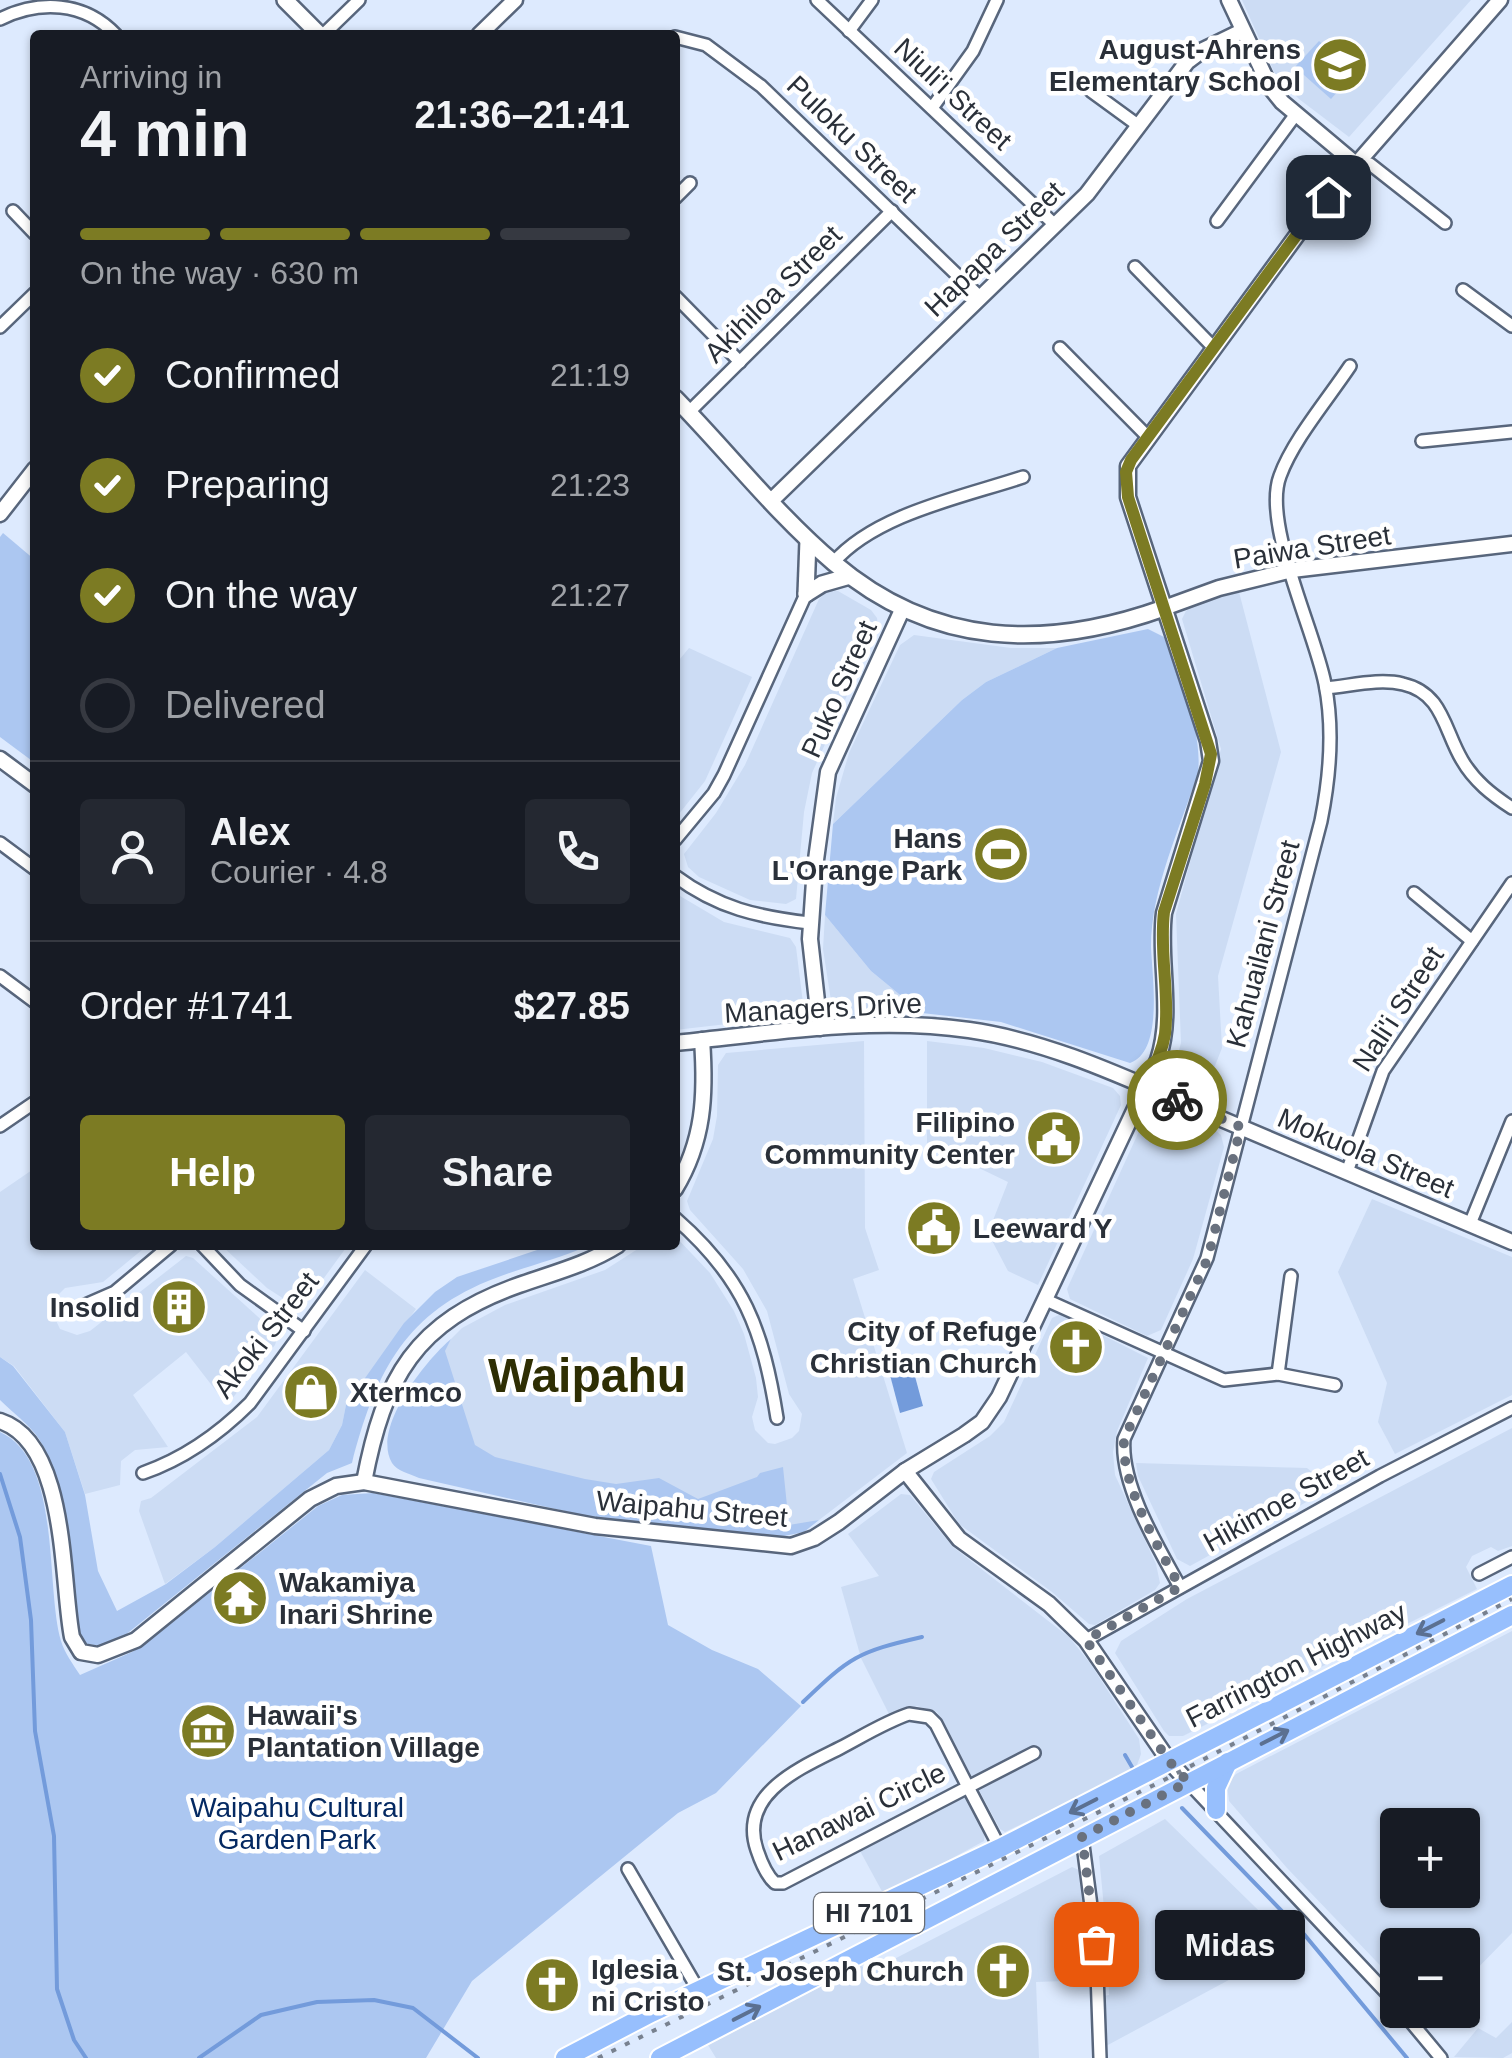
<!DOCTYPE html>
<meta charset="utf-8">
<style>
:root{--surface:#171b24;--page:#242831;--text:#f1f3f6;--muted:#9ea1a6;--line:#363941;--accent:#7c7b23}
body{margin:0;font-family:Helvetica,sans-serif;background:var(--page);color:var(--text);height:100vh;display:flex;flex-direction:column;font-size:38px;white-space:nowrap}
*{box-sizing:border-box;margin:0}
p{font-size:32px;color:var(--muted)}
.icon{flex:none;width:55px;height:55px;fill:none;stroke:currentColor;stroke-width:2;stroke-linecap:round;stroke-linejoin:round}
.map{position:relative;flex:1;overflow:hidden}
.side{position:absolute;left:30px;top:30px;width:650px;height:1220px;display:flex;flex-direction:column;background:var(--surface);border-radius:10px;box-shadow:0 2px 8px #0004}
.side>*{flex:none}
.buttons{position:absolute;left:1380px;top:1808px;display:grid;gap:20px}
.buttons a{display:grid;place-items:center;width:100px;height:100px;border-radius:10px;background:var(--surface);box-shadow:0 2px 8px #0004;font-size:50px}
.pin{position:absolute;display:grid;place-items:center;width:85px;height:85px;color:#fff;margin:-42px;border-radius:20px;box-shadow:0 5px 15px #0006}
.courier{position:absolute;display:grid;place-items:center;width:100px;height:100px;margin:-50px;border:8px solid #7c7b23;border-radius:50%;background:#fff;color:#222;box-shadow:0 2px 12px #0007}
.bubble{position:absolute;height:70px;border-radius:10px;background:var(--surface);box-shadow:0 2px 8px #0004;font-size:32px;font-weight:700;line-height:70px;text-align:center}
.head em{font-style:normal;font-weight:700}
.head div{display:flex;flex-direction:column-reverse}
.head{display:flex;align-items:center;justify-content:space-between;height:170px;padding:0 50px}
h1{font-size:65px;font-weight:700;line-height:75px}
.bar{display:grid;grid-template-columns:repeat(4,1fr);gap:15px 10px;align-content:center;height:120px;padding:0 50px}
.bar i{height:12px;border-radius:8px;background:var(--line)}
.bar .selected{background:var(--accent)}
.bar p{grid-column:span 4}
.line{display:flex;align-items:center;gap:25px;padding:0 50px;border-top:2px solid var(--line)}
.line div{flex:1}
.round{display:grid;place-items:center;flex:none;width:105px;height:105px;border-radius:10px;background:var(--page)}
ol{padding:0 50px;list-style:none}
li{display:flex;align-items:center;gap:30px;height:110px}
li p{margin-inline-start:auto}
li .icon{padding:10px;border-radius:50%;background:var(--accent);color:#fff;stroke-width:4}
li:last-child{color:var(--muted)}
li i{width:55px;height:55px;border:5px solid var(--line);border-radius:50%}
.cta{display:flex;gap:20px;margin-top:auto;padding:20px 50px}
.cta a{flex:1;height:115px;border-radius:10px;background:var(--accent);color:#fff;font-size:40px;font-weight:700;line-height:115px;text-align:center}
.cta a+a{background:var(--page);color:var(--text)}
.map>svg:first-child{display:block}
</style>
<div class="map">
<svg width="1512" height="2058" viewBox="0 0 1512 2058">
<rect width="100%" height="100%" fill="#ddeafe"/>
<!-- built -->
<g fill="#ccdcf4" fill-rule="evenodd">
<polygon points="1242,0 1471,0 1349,137 1299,99 1275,74"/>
<polygon points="827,591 838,591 871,610 877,618 878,627 812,773 804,812 796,899 786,904 750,900 699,877 688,867 684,854 716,813 745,765 819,599"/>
<polygon points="1239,592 1281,752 1218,976 1222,1048 1203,1096 1171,1078 1181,1043 1176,914 1221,749 1182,619 1186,611 1193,606"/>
<polygon points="914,635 1011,648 1057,648 986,682 962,700 833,824 836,798 849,753 900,645"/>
<polygon points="689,648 752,677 705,781 675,819 675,665"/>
<polygon points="675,893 724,922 790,938 796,947 803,1003 801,1009 789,1017 675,1030"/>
<polygon points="825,915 871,971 922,1013 850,1015 832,1007 823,949"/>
<polygon points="864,1041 865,1228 879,1270 853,1279 907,1453 819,1520 795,1526 598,1498 505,1474 415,1416 431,1376 451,1339 462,1328 505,1305 605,1270 644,1245 675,1245 675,1236 710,1273 734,1311 744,1334 756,1378 758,1397 752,1417 755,1430 768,1443 775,1444 792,1438 799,1431 802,1414 789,1394 767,1311 743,1269 690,1210 687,1201 713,1139 717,1116 718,1065 726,1053"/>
<polygon points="927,1041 984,1048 1042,1062 1113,1088 1120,1096 1121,1105 1038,1285 1008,1271 988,1233 1008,1182 927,1143"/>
<polygon points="1156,1111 1214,1129 1221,1135 1224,1147 1193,1259 1161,1330 1147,1336 1070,1299 1067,1289 1146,1116"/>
<polygon points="35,1168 35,1245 148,1245 103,1282 65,1288 59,1294 52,1312 60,1329 77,1335 90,1331 186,1256 193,1258 278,1335 275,1345 227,1405 186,1352 133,1395 168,1447 135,1450 121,1461 120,1485 85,1494 65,1432 14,1366 0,1357 0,1192"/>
<polygon points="1372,1199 1512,1257 1512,1395 1395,1454 1378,1422 1387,1383 1338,1272"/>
<polygon points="221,1245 348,1245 308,1300 295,1306 267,1288"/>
<polygon points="365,1270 416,1309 346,1405 342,1425 329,1450 215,1547 165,1584 139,1511 141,1501 151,1498 257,1417"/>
<polygon points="1061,1314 1148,1358 1117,1431 1113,1452 1115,1475 1156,1564 1160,1583 1155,1590 1095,1625 1089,1624 1052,1592 959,1524 931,1479 934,1472 990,1436 1004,1422 1052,1318"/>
<polygon points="1512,1428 1512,1546 1498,1551 1491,1547 1472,1556 1466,1567 1477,1589 1183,1736 1169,1736 1164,1731 1115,1653 1121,1641 1187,1599"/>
<polygon points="1136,1463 1307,1468 1332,1488 1190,1566 1177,1559 1138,1476"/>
<polygon points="901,1494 910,1495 953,1547 1069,1637 1090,1663 1139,1739 1141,1754 1137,1765 1115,1779 1005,1832 1000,1829 937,1712 917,1706 890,1716 861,1658 841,1587 879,1576 848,1534"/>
<path d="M1512 1631V1933L1463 1983 1462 1945H1398L1397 1983 1287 1868 1229 1801 1227 1784 1236 1774ZM1398 1825H1462V1890H1398Z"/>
<polygon points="962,1795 968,1798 985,1830 984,1841 884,1895 859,1849"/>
<polygon points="1165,1819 1294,1945 1106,2046 1104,1996 1109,1995 1108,1949 1099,1856"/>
<polygon points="1072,1867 1079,1870 1082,1878 1092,1980 1036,1982 1039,2058 716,2058 708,2045 861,1966 871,1971"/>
<polygon points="1512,2022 1512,2053 1503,2058 1454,2057 1478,2028 1496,2038"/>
</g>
<!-- green -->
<g fill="#acc7f1">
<polygon points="1319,41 1354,73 1331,99 1295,67"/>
<polygon points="3,533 35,560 35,763 0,737 0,537"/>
<path d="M1148 629 1164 637C1178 679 1203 728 1198 773 1180 828 1151 889 1151 947 1152 976 1164 1051 1130 1063L1001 1022 922 1013 871 971 825 915 833 824 962 700 986 682 1057 648Z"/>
<path d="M552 1245H590C557 1260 522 1267 488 1281 402 1316 374 1378 352 1463L327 1473 119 1640 101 1646 87 1644C69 1623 73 1587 71 1560 68 1520 61 1474 39 1439 30 1425 12 1412 0 1400V1357L13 1366 65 1432 85 1495 98 1571 117 1611 166 1584 215 1547 329 1450 342 1425 346 1405 404 1323 435 1292 457 1277Z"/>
<path d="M451 1339 445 1351 475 1445 495 1457 585 1479 616 1484 659 1478 698 1499 757 1477 760 1473 783 1467 789 1525 819 1520 804 1532 774 1538 632 1523 591 1517 419 1478C410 1474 397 1471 392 1463 371 1428 427 1359 451 1339Z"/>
<path d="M0 1432C62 1460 45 1586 61 1641 65 1654 73 1664 80 1675L132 1652 148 1642 318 1506 342 1495 373 1493 651 1546 668 1625 712 1650 758 1669 801 1706 716 1793 678 1813 472 1981 426 2058H0Z"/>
</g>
<!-- water -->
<polygon fill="#739bdb" points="913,1369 923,1406 900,1413 890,1375"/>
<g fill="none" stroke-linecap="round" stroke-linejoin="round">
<!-- stream -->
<g stroke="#739bdb" stroke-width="4">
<polyline points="0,1474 20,1537 31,1620 35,1731 54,1836 57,1989 74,2040 86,2058"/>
<path d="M803 1702C850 1657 857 1652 922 1637"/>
<polyline points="1125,1755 1132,1767"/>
<polyline points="1182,1808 1303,1933 1407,2058"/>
<polyline points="199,2058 261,2015 317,2002 374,2000 413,2008 478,2058"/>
</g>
<!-- minor casing -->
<g stroke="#58667c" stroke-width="16">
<g id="minor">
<polyline points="817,0 1055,225"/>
<path d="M0 19C39 0 84 1 116 35"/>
<polyline points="849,31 872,0"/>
<polyline points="323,35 359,0"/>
<polyline points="675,37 706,45 761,86 981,298"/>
<polyline points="1091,91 1139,126"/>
<polyline points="932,108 973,51 997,0"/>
<polyline points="1357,165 1370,164 1445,223"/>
<polyline points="675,198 690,183"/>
<polyline points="13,211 35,234"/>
<polyline points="1217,221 1296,114"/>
<polyline points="1135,267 1213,347"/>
<polyline points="1463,290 1512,326"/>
<polyline points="675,296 740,362"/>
<polyline points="0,327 35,293"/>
<polyline points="1060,348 1148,437"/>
<polyline points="689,412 892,211"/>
<polyline points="1422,441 1512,432"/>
<path d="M833 563C875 514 963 497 1023 477"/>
<path d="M1326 688C1350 686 1379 678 1403 684 1443 693 1444 730 1462 760 1474 781 1492 795 1512 808"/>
<polyline points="675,840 714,793 724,775 806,594"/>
<polyline points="0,843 35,869"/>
<path d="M675 876C718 908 758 917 810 923"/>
<polyline points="1414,893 1472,941"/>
<polyline points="0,976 35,1002"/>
<polyline points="0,1126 35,1102"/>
<polyline points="1347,1172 1383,1071 1512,883"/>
<path d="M675 1218C744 1278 763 1330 777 1418"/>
<polyline points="1470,1224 1512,1121"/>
<polyline points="202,1245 240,1285 304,1331"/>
<polyline points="1046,1300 1224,1380 1278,1374 1335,1385"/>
<polyline points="76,1309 115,1292 171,1245"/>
<polyline points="1278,1374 1291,1276"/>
<path d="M143 1473C183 1459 220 1433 250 1403L366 1245"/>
<polyline points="1479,1574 1512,1557"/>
<path d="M1180 1587C1158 1547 1120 1485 1124 1439L1207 1258 1321 821C1330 776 1334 729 1325 684 1315 631 1262 524 1280 476 1293 440 1328 399 1350 366"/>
<polyline points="1086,1640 1380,1476 1512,1408"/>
<path d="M909 1714 929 1717 936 1724 968 1787 783 1883H775C766 1875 761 1862 757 1850 738 1794 800 1768 840 1748 863 1736 885 1722 909 1714Z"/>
<polyline points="1188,1782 1398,2005"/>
<polyline points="1082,1837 1096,1944 1100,2058"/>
<polyline points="1000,1848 968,1787 1034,1753"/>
<polyline points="628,1869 699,1991"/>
<polyline points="1401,2010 1441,2058"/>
</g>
</g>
<!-- tertiary casing -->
<g stroke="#58667c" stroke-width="19">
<g id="tertiary">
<polyline points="1229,0 1270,87 1282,102 1357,165"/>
<polyline points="479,35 515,0"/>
<polyline points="772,500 1087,194 1187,62 1203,50 1242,31"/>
<polyline points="0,514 35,469"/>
<polyline points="1164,608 1219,588 1292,570 1512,544"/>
<polyline points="0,759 35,785"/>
<polyline points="820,1028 810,939 815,867 828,772 902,610"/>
<path d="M675 1043C772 1033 872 1016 969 1030 1054 1042 1134 1082 1212 1115 1312 1157 1412 1199 1512 1242"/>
<path d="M675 1189C704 1141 706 1095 702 1040"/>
<path d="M0 1421C68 1443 61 1581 72 1637L81 1652 98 1655 136 1640 310 1499 336 1486 364 1482 595 1526 791 1546 814 1538 839 1522 905 1471 964 1435 982 1422 999 1397 1158 1060C1174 1012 1158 961 1164 913L1211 761 1208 741 1128 497V466L1311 216 1500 0"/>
<polyline points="905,1471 959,1539 1049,1604 1086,1640 1169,1761 1188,1782"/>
<path d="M364 1482C384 1377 415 1322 519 1285 553 1273 588 1264 618 1245"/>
</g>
</g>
<!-- secondary casing -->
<g stroke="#58667c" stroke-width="20">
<g id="secondary">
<polyline points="285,0 320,35"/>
<path d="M675 398C728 452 776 514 834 563 934 648 1046 650 1164 608"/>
<polyline points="806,594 808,540"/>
<polyline points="806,594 822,584 850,576"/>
</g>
</g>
<!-- primary casing -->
<g stroke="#fff" stroke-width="22">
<g id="primary">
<polyline points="1216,1810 1216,1788 1228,1762"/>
<polyline points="565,2058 651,2013 1000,1848 1512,1585"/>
<polyline points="660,2058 1512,1615"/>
</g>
</g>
<!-- minor -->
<use href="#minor" stroke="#fff" stroke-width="11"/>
<!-- tertiary -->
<use href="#tertiary" stroke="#fff" stroke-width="14"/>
<!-- secondary -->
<use href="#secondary" stroke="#fff" stroke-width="15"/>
<!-- primary -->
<use href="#primary" stroke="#97bffd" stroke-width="18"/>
<!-- rail -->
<polyline stroke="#78818f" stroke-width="4" stroke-dasharray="5 10" stroke-linecap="butt" points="598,2058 1160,1782 1512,1599"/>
</g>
<!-- one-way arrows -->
<defs><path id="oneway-shaft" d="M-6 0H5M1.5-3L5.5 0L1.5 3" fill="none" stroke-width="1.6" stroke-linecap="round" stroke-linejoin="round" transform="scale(2.5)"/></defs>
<g stroke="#5b7091">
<use href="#oneway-shaft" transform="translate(1430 1627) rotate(153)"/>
<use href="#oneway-shaft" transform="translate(1275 1737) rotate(-27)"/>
<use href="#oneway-shaft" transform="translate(1083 1806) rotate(153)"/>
<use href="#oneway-shaft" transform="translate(747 2013) rotate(-27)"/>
</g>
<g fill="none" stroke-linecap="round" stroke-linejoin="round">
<!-- done -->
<path stroke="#69717e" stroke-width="10" stroke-dasharray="0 18" d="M1096 1944 1082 1837 1188 1782 1169 1761 1086 1640 1180 1587C1158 1546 1121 1486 1124 1439L1208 1258 1241 1127 1177 1100"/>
<!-- route -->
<path stroke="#7c7b23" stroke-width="12" d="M1177 1100 1145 1087C1153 1069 1162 1053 1165 1034 1170 994 1159 953 1164 912L1205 784 1211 754 1128 497 1126 472 1131 460 1301 229 1328 197"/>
</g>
<!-- icons -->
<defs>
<g id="school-disc" transform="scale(2.875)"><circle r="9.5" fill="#7c7b23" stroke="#fff"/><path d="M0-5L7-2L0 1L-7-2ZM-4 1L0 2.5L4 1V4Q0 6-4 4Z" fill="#fff"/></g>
<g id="stadium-disc" transform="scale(2.875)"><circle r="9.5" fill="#7c7b23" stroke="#fff"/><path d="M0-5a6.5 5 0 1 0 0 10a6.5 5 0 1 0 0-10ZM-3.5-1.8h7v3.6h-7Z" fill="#fff"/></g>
<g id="civic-disc" transform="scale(2.875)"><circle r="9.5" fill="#7c7b23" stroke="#fff"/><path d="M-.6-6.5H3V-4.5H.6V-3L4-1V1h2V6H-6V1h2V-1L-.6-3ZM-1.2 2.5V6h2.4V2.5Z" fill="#fff"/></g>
<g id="building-disc" transform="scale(2.875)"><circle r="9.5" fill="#7c7b23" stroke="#fff"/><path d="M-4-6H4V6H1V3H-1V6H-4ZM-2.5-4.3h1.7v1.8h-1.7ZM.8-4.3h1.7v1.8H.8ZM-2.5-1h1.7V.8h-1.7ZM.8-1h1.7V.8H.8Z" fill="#fff"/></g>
<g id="church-disc" transform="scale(2.875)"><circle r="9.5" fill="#7c7b23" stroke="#fff"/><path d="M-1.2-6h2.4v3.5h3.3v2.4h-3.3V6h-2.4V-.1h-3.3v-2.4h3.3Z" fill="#fff"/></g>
<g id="shop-disc" transform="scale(2.875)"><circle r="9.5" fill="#7c7b23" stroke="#fff"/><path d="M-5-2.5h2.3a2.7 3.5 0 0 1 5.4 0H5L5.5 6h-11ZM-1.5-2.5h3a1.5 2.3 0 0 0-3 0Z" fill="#fff"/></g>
<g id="temple-disc" transform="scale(2.875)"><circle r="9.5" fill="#7c7b23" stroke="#fff"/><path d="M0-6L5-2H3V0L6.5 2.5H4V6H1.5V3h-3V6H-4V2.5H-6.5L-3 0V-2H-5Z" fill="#fff"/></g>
<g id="museum-disc" transform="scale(2.875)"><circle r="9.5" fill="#7c7b23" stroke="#fff"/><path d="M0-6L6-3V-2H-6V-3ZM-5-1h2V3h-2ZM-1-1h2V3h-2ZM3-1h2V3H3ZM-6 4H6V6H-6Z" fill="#fff"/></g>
</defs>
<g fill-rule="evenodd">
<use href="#school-disc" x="1340" y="65"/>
<use href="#stadium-disc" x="1001" y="854"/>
<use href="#civic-disc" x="1054" y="1138"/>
<use href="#civic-disc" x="934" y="1228"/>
<use href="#building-disc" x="179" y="1307"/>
<use href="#church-disc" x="1076" y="1347"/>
<use href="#shop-disc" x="311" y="1392"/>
<use href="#temple-disc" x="240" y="1598"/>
<use href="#museum-disc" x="208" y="1731"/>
<use href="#church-disc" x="1003" y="1971"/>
<use href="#church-disc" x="552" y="1985"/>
</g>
<g text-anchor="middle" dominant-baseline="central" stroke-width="9" stroke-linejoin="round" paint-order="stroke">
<!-- shield labels -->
<rect fill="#fff" stroke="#6a6e74" stroke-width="2.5" x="814" y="1893" width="110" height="40" rx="8"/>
<g font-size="25" font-weight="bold" fill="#2a3039">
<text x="869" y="1913">HI 7101</text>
</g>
<!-- poi labels -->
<g font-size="28" font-weight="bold" fill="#2a3039" stroke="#fff" text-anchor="end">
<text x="1301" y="49">August-Ahrens<tspan x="1301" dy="32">Elementary School</tspan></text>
<text x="962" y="838">Hans<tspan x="962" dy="32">L'Orange Park</tspan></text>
<text x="1015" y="1122">Filipino<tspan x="1015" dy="32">Community Center</tspan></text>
<text x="973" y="1228" text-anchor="start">Leeward Y</text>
<text x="140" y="1307">Insolid</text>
<text x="1037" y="1331">City of Refuge<tspan x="1037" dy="32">Christian Church</tspan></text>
<text x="350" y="1392" text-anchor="start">Xtermco</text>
<text x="279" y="1582" text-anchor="start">Wakamiya<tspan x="279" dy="32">Inari Shrine</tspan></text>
<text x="247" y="1715" text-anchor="start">Hawaii's<tspan x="247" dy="32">Plantation Village</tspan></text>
<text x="591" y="1969" text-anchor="start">Iglesia<tspan x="591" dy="32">ni Cristo</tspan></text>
<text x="964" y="1971">St. Joseph Church</text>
</g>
<!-- street labels -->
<g font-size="28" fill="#2a3039" stroke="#fff">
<text transform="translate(953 94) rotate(43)">Niuli'i Street</text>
<text transform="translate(852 139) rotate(44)">Puloku Street</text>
<text transform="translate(994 249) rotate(-44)">Hapapa Street</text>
<text transform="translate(773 294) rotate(-45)">Akihiloa Street</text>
<text transform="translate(1312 547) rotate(-9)">Paiwa Street</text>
<text transform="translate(839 689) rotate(-66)">Puko Street</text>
<text transform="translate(1263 944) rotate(-75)">Kahuailani Street</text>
<text transform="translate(823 1008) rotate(-3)">Managers Drive</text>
<text transform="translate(1398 1009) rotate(-57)">Nali'i Street</text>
<text transform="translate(1366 1153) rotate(23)">Mokuola Street</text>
<text transform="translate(266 1335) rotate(-52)">Akoki Street</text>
<text transform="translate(1286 1500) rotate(-29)">Hikimoe Street</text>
<text transform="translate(692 1509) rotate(5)">Waipahu Street</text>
<text transform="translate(1296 1665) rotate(-27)">Farrington Highway</text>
<text transform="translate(859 1812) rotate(-26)">Hanawai Circle</text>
</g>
<!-- park labels -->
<g font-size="28" fill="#042962" stroke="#fff">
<text x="297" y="1807">Waipahu Cultural<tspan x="297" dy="32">Garden Park</tspan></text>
</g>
<!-- town labels -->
<g font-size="48" font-weight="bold" fill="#2e2e03" stroke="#fff">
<text x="587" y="1375">Waipahu</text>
</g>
</g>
</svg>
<div class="buttons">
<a>+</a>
<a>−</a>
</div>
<div class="pin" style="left:1096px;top:1944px;background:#ea580c"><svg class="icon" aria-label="bag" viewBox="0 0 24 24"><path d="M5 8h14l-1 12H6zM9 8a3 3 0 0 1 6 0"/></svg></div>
<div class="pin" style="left:1328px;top:197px;background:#1f2937"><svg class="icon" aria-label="home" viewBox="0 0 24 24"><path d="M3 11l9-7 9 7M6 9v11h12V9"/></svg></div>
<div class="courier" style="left:1177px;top:1100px"><svg class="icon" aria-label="bike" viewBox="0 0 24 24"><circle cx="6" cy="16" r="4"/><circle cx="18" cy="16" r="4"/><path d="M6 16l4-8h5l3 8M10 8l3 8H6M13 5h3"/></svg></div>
<div class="bubble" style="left:1155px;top:1910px;width:150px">Midas</div>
<section class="side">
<div class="head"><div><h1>4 min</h1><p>Arriving in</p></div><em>21:36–21:41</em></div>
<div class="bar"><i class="selected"></i><i class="selected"></i><i class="selected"></i><i></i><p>On the way · 630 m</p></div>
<ol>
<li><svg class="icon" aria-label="check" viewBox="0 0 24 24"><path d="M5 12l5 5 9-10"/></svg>Confirmed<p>21:19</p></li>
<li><svg class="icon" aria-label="check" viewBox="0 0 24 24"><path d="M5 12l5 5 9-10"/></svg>Preparing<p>21:23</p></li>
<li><svg class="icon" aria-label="check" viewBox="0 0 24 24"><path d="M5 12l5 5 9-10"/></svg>On the way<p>21:27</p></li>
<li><i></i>Delivered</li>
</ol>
<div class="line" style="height:180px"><a class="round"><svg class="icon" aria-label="person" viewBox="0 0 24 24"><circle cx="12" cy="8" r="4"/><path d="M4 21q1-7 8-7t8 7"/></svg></a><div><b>Alex</b><p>Courier · 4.8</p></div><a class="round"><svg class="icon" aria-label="phone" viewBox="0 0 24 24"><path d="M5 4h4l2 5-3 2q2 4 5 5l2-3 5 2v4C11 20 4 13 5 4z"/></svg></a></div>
<div class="line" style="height:130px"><div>Order #1741</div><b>$27.85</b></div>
<div class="cta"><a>Help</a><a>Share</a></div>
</section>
</div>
